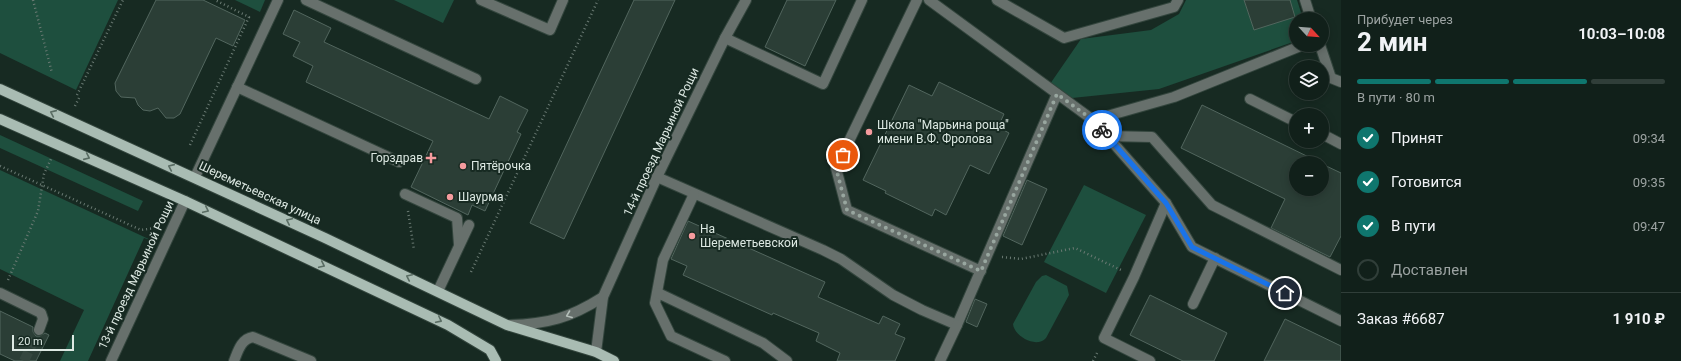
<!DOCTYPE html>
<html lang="ru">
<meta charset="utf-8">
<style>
:root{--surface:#11201a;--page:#1e2d27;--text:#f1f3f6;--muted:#9ca3a2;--line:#303e39;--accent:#0f766e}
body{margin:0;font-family:Roboto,sans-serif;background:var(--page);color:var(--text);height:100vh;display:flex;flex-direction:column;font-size:15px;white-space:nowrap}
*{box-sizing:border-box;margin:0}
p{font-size:13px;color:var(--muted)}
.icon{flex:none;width:22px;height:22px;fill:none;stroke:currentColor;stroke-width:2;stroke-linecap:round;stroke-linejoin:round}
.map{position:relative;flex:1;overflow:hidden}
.drawer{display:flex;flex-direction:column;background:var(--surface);width:340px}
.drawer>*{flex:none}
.needle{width:26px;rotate:116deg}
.buttons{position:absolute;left:1289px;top:12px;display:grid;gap:8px}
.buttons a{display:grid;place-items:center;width:40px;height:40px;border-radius:50%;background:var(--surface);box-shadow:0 2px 10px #0003,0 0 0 1px var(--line);font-size:20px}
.scale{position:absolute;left:12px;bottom:10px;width:62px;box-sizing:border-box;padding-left:4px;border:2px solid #dde9e3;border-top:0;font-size:11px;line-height:14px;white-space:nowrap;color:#dde9e3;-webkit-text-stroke:3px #172a22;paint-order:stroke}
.pin{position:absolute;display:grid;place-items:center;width:34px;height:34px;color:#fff;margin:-17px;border:2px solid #fff;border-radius:50%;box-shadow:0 1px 4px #0007}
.courier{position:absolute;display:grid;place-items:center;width:40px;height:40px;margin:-20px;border:3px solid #1a73e8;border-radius:50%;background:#fff;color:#222;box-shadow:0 1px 5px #0007}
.head em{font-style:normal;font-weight:700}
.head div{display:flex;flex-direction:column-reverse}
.head{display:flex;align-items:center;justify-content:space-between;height:68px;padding:0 16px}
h1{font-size:26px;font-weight:700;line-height:30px}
.bar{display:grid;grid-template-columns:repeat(4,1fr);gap:6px 4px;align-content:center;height:48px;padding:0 16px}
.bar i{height:5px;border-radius:3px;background:var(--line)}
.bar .on{background:var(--accent)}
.bar p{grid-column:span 4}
.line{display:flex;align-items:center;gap:10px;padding:0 16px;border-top:1px solid var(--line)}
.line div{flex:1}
ol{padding:0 16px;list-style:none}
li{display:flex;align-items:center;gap:12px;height:44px}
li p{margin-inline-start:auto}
li .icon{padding:4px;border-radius:50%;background:var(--accent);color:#fff;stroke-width:4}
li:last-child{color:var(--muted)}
li i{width:22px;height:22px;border:2px solid var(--line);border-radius:50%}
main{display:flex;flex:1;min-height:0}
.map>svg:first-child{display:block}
</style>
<main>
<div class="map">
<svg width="1341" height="361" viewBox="0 0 1341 361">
<rect width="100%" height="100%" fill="#172a22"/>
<!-- green -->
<g fill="#1e4f3e">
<polygon points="0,0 118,0 76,90 0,53"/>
<polygon points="235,0 265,0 260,12"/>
<polygon points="394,0 454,0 443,23"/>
<polygon points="1186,0 1297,0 1303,19 1296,19 1296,41 1159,89 1072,98 1050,84 1081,39 1151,30 1179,14"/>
<polygon points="0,135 143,201 138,211 0,148"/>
<polygon points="0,170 153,241 144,238 88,361 60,361 84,310 0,269"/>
<polygon points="1084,185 1146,215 1106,293 1044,262"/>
<path d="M1046 275 1067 286 1069 295 1046 338C1036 349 1014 336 1013 324L1036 282 1042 276Z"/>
</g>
<!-- building -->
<g fill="#2b3e36" stroke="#52665e">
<polygon points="156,0 203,0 245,20 233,46 216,38 180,114 174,118 166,118 158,108 150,111 143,110 138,105 135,98 121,97 116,91 115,83"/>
<polygon points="634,0 675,0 564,239 530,223"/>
<polygon points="787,0 836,0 805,66 765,47"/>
<polygon points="1244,0 1290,0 1295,17 1254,30"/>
<polygon points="294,10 331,28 324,42 489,119 500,96 528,110 517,132 521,134 485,211 472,205 468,215 411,187 433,141 306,82 313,66 293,56 300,42 283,34"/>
<polygon points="939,82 1004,114 998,127 1009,133 989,174 970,165 946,215 935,209 932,216 885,193 886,191 863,180 909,85 932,96"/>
<polygon points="1202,105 1321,163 1296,163 1296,189 1322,189 1322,164 1341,173 1341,236 1330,257 1271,228 1285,199 1181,148"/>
<polygon points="1027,180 1047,189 1022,245 1003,236"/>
<polygon points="688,221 825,282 818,297 879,324 883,316 900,324 895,334 905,338 895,361 837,361 840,353 816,341 819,333 773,313 772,315 683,275 687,266 671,259"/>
<polygon points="1150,295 1227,333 1214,361 1183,361 1130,335"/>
<polygon points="975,299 987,304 977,327 966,322"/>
<polygon points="0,311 33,327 33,332 36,336 40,336 45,333 49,335 36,361 15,361 0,354"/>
<polygon points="1285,319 1341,346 1341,361 1264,361"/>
</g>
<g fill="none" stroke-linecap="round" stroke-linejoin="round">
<!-- minor-tunnel -->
<polyline stroke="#35473f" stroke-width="10" stroke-dasharray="10 5" stroke-linecap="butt" points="24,361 39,330"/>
<!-- minor casing -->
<g stroke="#33453d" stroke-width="12">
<g id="minor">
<polyline points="306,0 476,79"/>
<polyline points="481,0 550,30 563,0"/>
<polyline points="917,0 836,168 847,210 981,271"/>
<polyline points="929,0 1093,120 1166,203 1192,247 1341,321"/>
<polyline points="997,0 1064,38 1174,7 1178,0"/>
<polyline points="1305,0 1311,19"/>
<polyline points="725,38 823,84 862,0"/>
<polyline points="1320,45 1331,78 1341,82"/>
<polyline points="237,87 399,162"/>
<polyline points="1250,99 1296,122"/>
<polyline points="1093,120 1174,97 1303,45"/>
<polyline points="1322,134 1341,144"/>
<polyline points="1107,136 1152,137 1212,205 1341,270"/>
<polyline points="195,177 278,0"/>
<polyline points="657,177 823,250 841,259 893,295 922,310 957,325 1057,94"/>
<polyline points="405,194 457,218 459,245"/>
<polyline points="694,194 663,260 655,303 671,336 725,361"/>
<polyline points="438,291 469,225"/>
<polyline points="0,293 41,313 43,319 39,330"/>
<polyline points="658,293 763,343 787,361"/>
<polyline points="1193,304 1215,258"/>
<path d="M509 325C548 324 570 318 603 297"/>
<polyline points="596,352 603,297 657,177 725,38 746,0"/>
<polyline points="111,361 185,201"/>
<path d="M234 361C238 351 241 339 253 337L311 361"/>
<polyline points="940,361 957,325"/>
<polyline points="1150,361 1104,338 1134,277 1166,203"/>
</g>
</g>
<!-- major casing -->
<g stroke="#33453d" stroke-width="12">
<g id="major">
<polyline points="0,89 325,238 507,325 596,352 614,361"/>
<polyline points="0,119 185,201 448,325 490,350 496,361"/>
</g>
</g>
<!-- path -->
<g stroke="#6a7a73" stroke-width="2.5" stroke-dasharray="1 3" stroke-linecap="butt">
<polyline points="33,0 52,73"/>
<polyline points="77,95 123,0"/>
<polyline points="75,106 80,96"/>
<polyline points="190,145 249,17 215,0"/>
<polyline points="0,166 141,230 155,228"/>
<polyline points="408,211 414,250"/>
<polyline points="1002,257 1021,259 1075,248 1121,270"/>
<polyline points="471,272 598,0"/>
<polyline points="8,280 38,211 44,174 51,159"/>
<polyline points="1093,361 1098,351"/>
</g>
<!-- minor -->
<use href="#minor" stroke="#67706c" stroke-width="10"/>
<!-- major -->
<use href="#major" stroke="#a9bcb3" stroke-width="10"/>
</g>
<!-- one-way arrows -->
<defs><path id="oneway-chevron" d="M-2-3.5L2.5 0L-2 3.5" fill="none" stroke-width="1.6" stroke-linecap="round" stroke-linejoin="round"/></defs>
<g stroke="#596c63">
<use href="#oneway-chevron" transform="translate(53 113) rotate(-156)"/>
<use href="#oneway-chevron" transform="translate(87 157) rotate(24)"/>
<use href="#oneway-chevron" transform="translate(171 167) rotate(-156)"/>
<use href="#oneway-chevron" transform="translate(206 210) rotate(25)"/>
<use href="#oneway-chevron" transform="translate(289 221) rotate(-155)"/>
<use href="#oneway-chevron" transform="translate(322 265) rotate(25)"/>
<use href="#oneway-chevron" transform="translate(409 277) rotate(-155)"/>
<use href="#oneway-chevron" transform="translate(439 320) rotate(26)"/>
</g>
<use stroke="#b4bfb9" href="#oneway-chevron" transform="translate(569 315) rotate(159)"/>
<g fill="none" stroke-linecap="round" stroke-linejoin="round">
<!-- done -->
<polyline stroke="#98a69f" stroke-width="4" stroke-dasharray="0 7.2" points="843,155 836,168 847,210 981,271 1057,94 1093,120 1102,130"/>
<!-- route -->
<polyline stroke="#1a73e8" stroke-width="5" points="1102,130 1166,203 1192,247 1285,293"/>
</g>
<!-- markers -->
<g fill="#f59b9e" stroke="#172a22" stroke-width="1.5">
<circle cx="869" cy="132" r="4"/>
<path d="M429 152h4v4h4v4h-4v4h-4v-4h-4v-4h4z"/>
<circle cx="463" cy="166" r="4"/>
<circle cx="450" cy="197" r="4"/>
<circle cx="692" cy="236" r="4"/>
</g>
<g text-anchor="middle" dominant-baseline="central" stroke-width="4" stroke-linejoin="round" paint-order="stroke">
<!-- poi labels -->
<g font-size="12" fill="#dde9e3" stroke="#172a22" text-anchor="start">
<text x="877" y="125">Школа "Марьина роща"<tspan x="877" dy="14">имени В.Ф. Фролова</tspan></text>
<text x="423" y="158" text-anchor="end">Горздрав</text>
<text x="471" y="166">Пятёрочка</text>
<text x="458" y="197">Шаурма</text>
<text x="700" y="229">На<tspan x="700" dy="14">Шереметьевской</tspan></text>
</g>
<!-- street labels -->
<g font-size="12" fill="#dde9e3" stroke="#172a22">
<text transform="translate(661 142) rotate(-65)">14-й проезд Марьиной Рощи</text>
<text transform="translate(260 193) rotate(25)">Шереметьевская улица</text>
<text transform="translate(136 275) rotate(-65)">13-й проезд Марьиной Рощи</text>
</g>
</g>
</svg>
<div class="buttons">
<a><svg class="needle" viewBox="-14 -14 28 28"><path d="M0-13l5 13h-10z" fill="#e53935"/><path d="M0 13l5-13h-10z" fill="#9ca3a2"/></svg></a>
<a><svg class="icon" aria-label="layers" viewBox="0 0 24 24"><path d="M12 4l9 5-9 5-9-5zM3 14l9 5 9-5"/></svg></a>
<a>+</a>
<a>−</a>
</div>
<div class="scale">20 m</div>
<div class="pin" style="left:843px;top:155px;background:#ea580c"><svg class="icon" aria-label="bag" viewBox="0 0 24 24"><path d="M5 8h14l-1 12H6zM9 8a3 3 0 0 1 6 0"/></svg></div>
<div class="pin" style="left:1285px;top:293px;background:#1f2937"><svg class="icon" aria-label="home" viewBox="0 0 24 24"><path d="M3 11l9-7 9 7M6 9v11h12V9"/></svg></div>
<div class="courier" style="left:1102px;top:130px"><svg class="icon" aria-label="bike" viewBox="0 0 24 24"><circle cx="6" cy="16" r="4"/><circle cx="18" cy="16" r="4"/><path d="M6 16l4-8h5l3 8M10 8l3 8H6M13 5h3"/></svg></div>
</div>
<section class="drawer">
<div class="head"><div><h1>2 мин</h1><p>Прибудет через</p></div><em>10:03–10:08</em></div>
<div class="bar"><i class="on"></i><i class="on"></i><i class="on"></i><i></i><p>В пути · 80 m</p></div>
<ol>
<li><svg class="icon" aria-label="check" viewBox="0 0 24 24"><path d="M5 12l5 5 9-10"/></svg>Принят<p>09:34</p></li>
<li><svg class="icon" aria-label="check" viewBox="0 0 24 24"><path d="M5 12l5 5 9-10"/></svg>Готовится<p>09:35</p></li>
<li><svg class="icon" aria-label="check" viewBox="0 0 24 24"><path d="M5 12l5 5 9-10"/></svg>В пути<p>09:47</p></li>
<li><i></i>Доставлен</li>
</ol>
<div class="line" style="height:52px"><div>Заказ #6687</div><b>1 910 ₽</b></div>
</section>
</main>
